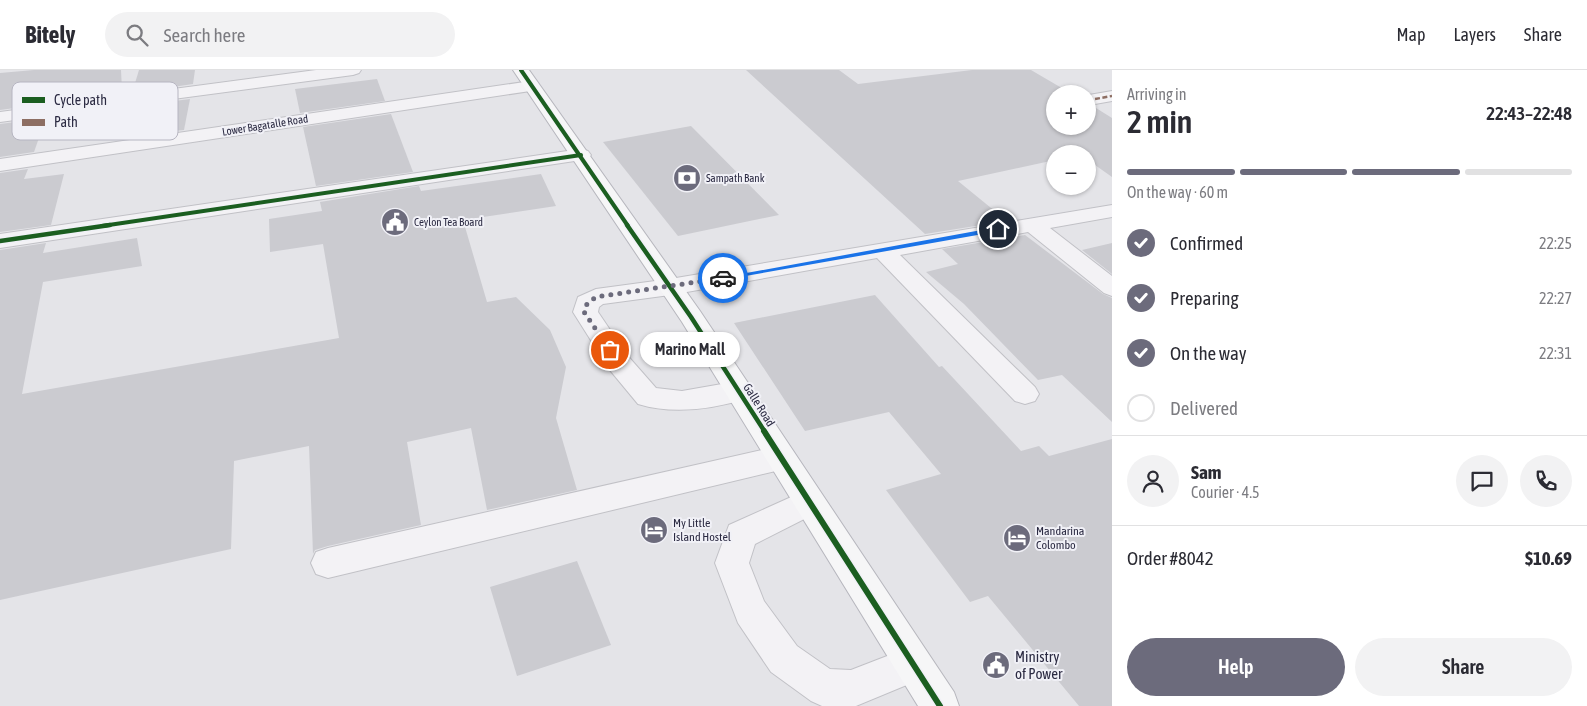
<!DOCTYPE html>
<meta charset="utf-8">
<style>
:root{--surface:#fff;--page:#f2f2f3;--text:#2b2b33;--muted:#7c7c81;--line:#e1e1e2;--accent:#6c6b7c}
body{margin:0;font-family:"Asap Condensed",sans-serif;background:var(--page);color:var(--text);height:100vh;display:flex;flex-direction:column;font-size:19px;white-space:nowrap}
*{box-sizing:border-box;margin:0}
p{font-size:16px;color:var(--muted)}
.icon{flex:none;width:28px;height:28px;fill:none;stroke:currentColor;stroke-width:2;stroke-linecap:round;stroke-linejoin:round}
.map{position:relative;flex:1;overflow:hidden}
.details{display:flex;flex-direction:column;background:var(--surface);width:475px}
.details>*{flex:none}
.buttons{position:absolute;left:1046px;top:15px;display:grid;gap:10px}
.buttons a{display:grid;place-items:center;width:50px;height:50px;border-radius:50%;background:var(--surface);box-shadow:0 1px 4px #0004;font-size:25px}
.pin{position:absolute;display:grid;place-items:center;width:42px;height:42px;color:#fff;margin:-21px;border:2px solid #fff;border-radius:50%;box-shadow:0 1px 5px #0007}
.courier{position:absolute;display:grid;place-items:center;width:50px;height:50px;margin:-25px;border:4px solid #1a73e8;border-radius:50%;background:#fff;color:#222;box-shadow:0 1px 6px #0007}
.bubble{position:absolute;height:35px;border-radius:18px;background:var(--surface);box-shadow:0 1px 4px #0004;font-size:16px;font-weight:600;line-height:35px;text-align:center}
.summary em{font-style:normal;font-weight:600}
.summary div{display:flex;flex-direction:column-reverse}
.summary{display:flex;align-items:center;justify-content:space-between;height:85px;padding:0 15px}
h1{font-size:32px;font-weight:600;line-height:38px}
.bar{display:grid;grid-template-columns:repeat(4,1fr);gap:8px 5px;align-content:center;height:60px;padding:0 15px}
.bar i{height:6px;border-radius:4px;background:var(--line)}
.bar .on{background:var(--accent)}
.bar p{grid-column:span 4}
.line{display:flex;align-items:center;gap:12px;padding:0 15px;border-top:1px solid var(--line)}
.line div{flex:1}
.round{display:grid;place-items:center;flex:none;width:52px;height:52px;border-radius:26px;background:var(--page)}
ol{padding:0 15px;list-style:none}
li{display:flex;align-items:center;gap:15px;height:55px}
li p{margin-inline-start:auto}
li .icon{padding:5px;border-radius:50%;background:var(--accent);color:#fff;stroke-width:4}
li:last-child{color:var(--muted)}
li i{width:28px;height:28px;border:2px solid var(--line);border-radius:50%}
.cta{display:flex;gap:10px;margin-top:auto;padding:10px 15px}
.cta a{flex:1;height:58px;border-radius:30px;background:var(--accent);color:#fff;font-size:20px;font-weight:600;line-height:58px;text-align:center}
.cta a+a{background:var(--page);color:var(--text)}
header{display:flex;align-items:center;gap:30px;box-sizing:border-box;height:70px;padding:0 25px;background:var(--surface);border-bottom:1px solid var(--line)}
header strong{font-size:24px}
nav{display:flex;gap:28px;margin-inline-start:auto;font-size:18px}
.search{width:350px;height:45px;background:var(--page);display:flex;align-items:center;gap:12px;box-sizing:border-box;padding:0 18px;border-radius:28px;color:var(--muted);font-size:19px}
main{display:flex;flex:1;min-height:0}
.map>svg:first-child{display:block}
</style>
<header>
<strong>Bitely</strong>
<div class="search"><svg class="icon" aria-label="search" viewBox="0 0 24 24"><circle cx="10" cy="10" r="6"/><path d="M15 15l6 6"/></svg>Search here</div>
<nav><a>Map</a><a>Layers</a><a>Share</a></nav>
</header>
<main>
<div class="map">
<svg width="1112" height="636" viewBox="0 0 1112 636">
<rect width="100%" height="100%" fill="#e4e4e8"/>
<!-- building -->
<g fill="#cbcbd0">
<polygon points="34,0 121,0 122,20 54,28 52,33 0,40 0,3"/>
<polygon points="139,0 195,0 193,14 132,23"/>
<polygon points="746,0 839,0 858,14 972,0 1031,0 1072,24 1055,24 1055,56 1088,56 1088,33 1112,48 1112,107 1088,90 1088,84 1055,84 1055,90 958,111 1007,151 925,164"/>
<polygon points="377,9 385,31 300,43 295,19"/>
<polygon points="190,29 184,60 117,67 127,37"/>
<polygon points="391,44 413,102 316,116 303,57"/>
<polygon points="46,48 34,82 0,87 0,54"/>
<polygon points="691,56 779,145 678,166 603,72"/>
<polygon points="28,99 24,109 64,104 51,155 0,162 0,103"/>
<polygon points="541,104 556,136 463,150 487,232 516,227 550,260 566,297 556,348 577,420 487,440 471,358 407,372 421,455 328,476 315,480 313,484 309,376 234,391 231,479 0,530 0,180 46,173 43,183 137,168 142,196 43,212 22,324 339,268 323,174 270,182 269,149 322,141 320,132 419,116 421,121"/>
<polygon points="1025,165 1103,224 1112,228 1112,352 1062,305 1038,310 964,234 926,202 958,194 942,179"/>
<polygon points="1112,173 1112,204 1082,180"/>
<polygon points="875,225 939,297 942,296 1021,381 1039,376 1049,386 1112,369 1112,636 1079,636 988,526 970,532 886,420 941,404 889,342 805,361 734,253"/>
<polygon points="577,491 611,575 517,606 490,517"/>
</g>
<g fill="none" stroke-linecap="round" stroke-linejoin="round">
<!-- minor casing -->
<g stroke="#c1c1c6" stroke-width="2">
<g id="minor">
<polygon points="316,0 361,0 359,3 353,5 0,52 0,42"/>
<polygon points="531,11 537,12 539,16 537,20 0,101 0,89"/>
<polygon points="1112,21 1112,31 1095,34 1088,31 1089,25"/>
<polygon points="581,79 588,81 591,85 588,89 0,178 0,164"/>
<path d="M1112 135V147L1050 158 1112 206V226L1104 223 1028 162 900 185 1035 317 1039 324 1035 331 1025 334 1015 331 877 188 670 225 603 234 599 237 598 242 627 285 656 318 682 321 739 311 749 314 753 321 749 328C713 339 674 345 638 334L609 299 573 242 578 227 596 219 670 209Z"/>
<polygon points="780,376 791,380 795,388 791,396 780,400 328,508 316,504 311,493 316,482 328,478"/>
<polygon points="809,419 820,423 825,432 820,441 755,474 749,493 764,531 797,576 830,599 851,600 913,576 926,581 932,594 926,607 856,636 822,636 811,631 771,602 738,553 715,493 729,455"/>
</g>
</g>
<!-- highway casing -->
<g stroke="#b6b6bd" stroke-width="2">
<polygon id="highway" points="513,0 529,0 700,241 954,622 959,636 918,636 682,252"/>
</g>
<!-- minor -->
<use href="#minor" fill="#f3f2f5" fill-rule="evenodd"/>
<!-- highway -->
<use href="#highway" fill="#f6f6f7" fill-rule="evenodd"/>
<!-- quiet -->
<polyline stroke="#8d6e63" stroke-width="2.5" stroke-dasharray="5 2.5" stroke-linecap="butt" points="1095,29 1112,26"/>
<!-- cycleway-far2 casing -->
<g stroke="#f1f1f7" stroke-width="5.5">
<g id="cycleway-far2">
<polyline points="521,0 628,156"/>
<polyline points="102,156 581,85"/>
</g>
</g>
<!-- cycleway-far1 casing -->
<g stroke="#f1f1f7" stroke-width="8">
<g id="cycleway-far1">
<polyline points="627,155 691,247 765,362"/>
<polyline points="0,171 110,155"/>
</g>
</g>
<!-- cycleway casing -->
<g stroke="#f1f1f7" stroke-width="9">
<polyline id="cycleway" points="764,361 940,636"/>
</g>
<!-- cycleway-far2 -->
<use href="#cycleway-far2" stroke="#1b5e20" stroke-width="4"/>
<!-- cycleway-far1 -->
<use href="#cycleway-far1" stroke="#1b5e20" stroke-width="4.5"/>
<!-- cycleway -->
<use href="#cycleway" stroke="#1b5e20" stroke-width="6"/>
</g>
<!-- route -->
<polygon fill="#1a73e8" points="998,157 1000,161 723,210 719,208"/>
<g fill="none" stroke-linecap="round" stroke-linejoin="round">
<!-- done -->
<polyline stroke="#6c6b7c" stroke-width="5" stroke-dasharray="0 9" points="610,280 584,242 587,234 596,227 723,208"/>
</g>
<!-- icons -->
<defs>
<g id="bank-disc" transform="scale(1.4375)"><circle r="9.5" fill="#6c6b7c" stroke="#f1f1f7"/><path d="M-6-4H6V4H-6ZM0-2.3a2.3 2.3 0 1 0 0 4.6a2.3 2.3 0 1 0 0-4.6Z" fill="#fff"/></g>
<g id="civic-disc" transform="scale(1.4375)"><circle r="9.5" fill="#6c6b7c" stroke="#f1f1f7"/><path d="M-.6-6.5H3V-4.5H.6V-3L4-1V1h2V6H-6V1h2V-1L-.6-3ZM-1.2 2.5V6h2.4V2.5Z" fill="#fff"/></g>
<g id="hotel-disc" transform="scale(1.4375)"><circle r="9.5" fill="#6c6b7c" stroke="#f1f1f7"/><path d="M-6-4.5h1.5V1H6V5H4.5V3h-9V5H-6ZM-4 0a1.8 1.8 0 1 1 3.6 0ZM.5 0V-2.5h3Q6-2.5 6 0Z" fill="#fff"/></g>
</defs>
<g fill-rule="evenodd">
<use href="#bank-disc" x="687" y="108"/>
<use href="#civic-disc" x="395" y="152"/>
<use href="#hotel-disc" x="654" y="460"/>
<use href="#hotel-disc" x="1017" y="468"/>
<use href="#civic-disc" x="996" y="595"/>
</g>
<g text-anchor="middle" dominant-baseline="central" stroke-width="4" stroke-linejoin="round" paint-order="stroke">
<!-- far-street labels -->
<g font-size="11" fill="#2b2a42" stroke="#f1f1f7">
<text transform="translate(265 55) rotate(-9)">Lower Bagatalle Road</text>
</g>
<!-- far-poi labels -->
<g font-size="11" fill="#2b2a42" stroke="#f1f1f7" text-anchor="start">
<text x="706" y="108">Sampath Bank</text>
<text x="414" y="152">Ceylon Tea Board</text>
</g>
<!-- street labels -->
<g font-size="12" fill="#2b2a42" stroke="#f1f1f7">
<text transform="translate(759 335) rotate(58)">Galle Road</text>
</g>
<!-- poi labels -->
<g font-size="12" fill="#2b2a42" stroke="#f1f1f7" text-anchor="start">
<text x="673" y="453">My Little<tspan x="673" dy="14">Island Hostel</tspan></text>
<text x="1036" y="461">Mandarina<tspan x="1036" dy="14">Colombo</tspan></text>
</g>
<!-- near-poi labels -->
<g font-size="15" fill="#2b2a42" stroke="#f1f1f7" text-anchor="start">
<text x="1015" y="586">Ministry<tspan x="1015" dy="17">of Power</tspan></text>
</g>
</g>
<!-- legend -->
<rect x="12" y="12" width="166" height="58" rx="8" fill="#f1f1f7" stroke="#b6b5c1" stroke-width="1"/>
<rect x="22" y="27" width="23" height="6" fill="#1b5e20"/>
<rect x="22" y="49" width="23" height="7" fill="#8d6e63"/>
<g font-size="14" fill="#2b2a42">
<text x="54" y="35">Cycle path</text>
<text x="54" y="57">Path</text>
</g>
</svg>
<div class="buttons">
<a>+</a>
<a>−</a>
</div>
<div class="pin" style="left:610px;top:280px;background:#ea580c"><svg class="icon" aria-label="bag" viewBox="0 0 24 24"><path d="M5 8h14l-1 12H6zM9 8a3 3 0 0 1 6 0"/></svg></div>
<div class="pin" style="left:998px;top:159px;background:#1f2937"><svg class="icon" aria-label="home" viewBox="0 0 24 24"><path d="M3 11l9-7 9 7M6 9v11h12V9"/></svg></div>
<div class="courier" style="left:723px;top:208px"><svg class="icon" aria-label="car" viewBox="0 0 24 24"><path d="M5 17H2v-5l4-1 3-4h7l3 4 3 1v5h-3M9 17h6M6 11h13"/><circle cx="7" cy="17" r="2"/><circle cx="17" cy="17" r="2"/></svg></div>
<div class="bubble" style="left:640px;top:262px;width:100px">Marino Mall</div>
</div>
<section class="details">
<div class="summary"><div><h1>2 min</h1><p>Arriving in</p></div><em>22:43–22:48</em></div>
<div class="bar"><i class="on"></i><i class="on"></i><i class="on"></i><i></i><p>On the way · 60 m</p></div>
<ol>
<li><svg class="icon" aria-label="check" viewBox="0 0 24 24"><path d="M5 12l5 5 9-10"/></svg>Confirmed<p>22:25</p></li>
<li><svg class="icon" aria-label="check" viewBox="0 0 24 24"><path d="M5 12l5 5 9-10"/></svg>Preparing<p>22:27</p></li>
<li><svg class="icon" aria-label="check" viewBox="0 0 24 24"><path d="M5 12l5 5 9-10"/></svg>On the way<p>22:31</p></li>
<li><i></i>Delivered</li>
</ol>
<div class="line" style="height:90px"><a class="round"><svg class="icon" aria-label="person" viewBox="0 0 24 24"><circle cx="12" cy="8" r="4"/><path d="M4 21q1-7 8-7t8 7"/></svg></a><div><b>Sam</b><p>Courier · 4.5</p></div><a class="round"><svg class="icon" aria-label="chat" viewBox="0 0 24 24"><path d="M4 5h16v11H9l-5 4z"/></svg></a><a class="round"><svg class="icon" aria-label="phone" viewBox="0 0 24 24"><path d="M5 4h4l2 5-3 2q2 4 5 5l2-3 5 2v4C11 20 4 13 5 4z"/></svg></a></div>
<div class="line" style="height:65px"><div>Order #8042</div><b>$10.69</b></div>
<div class="cta"><a>Help</a><a>Share</a></div>
</section>
</main>
